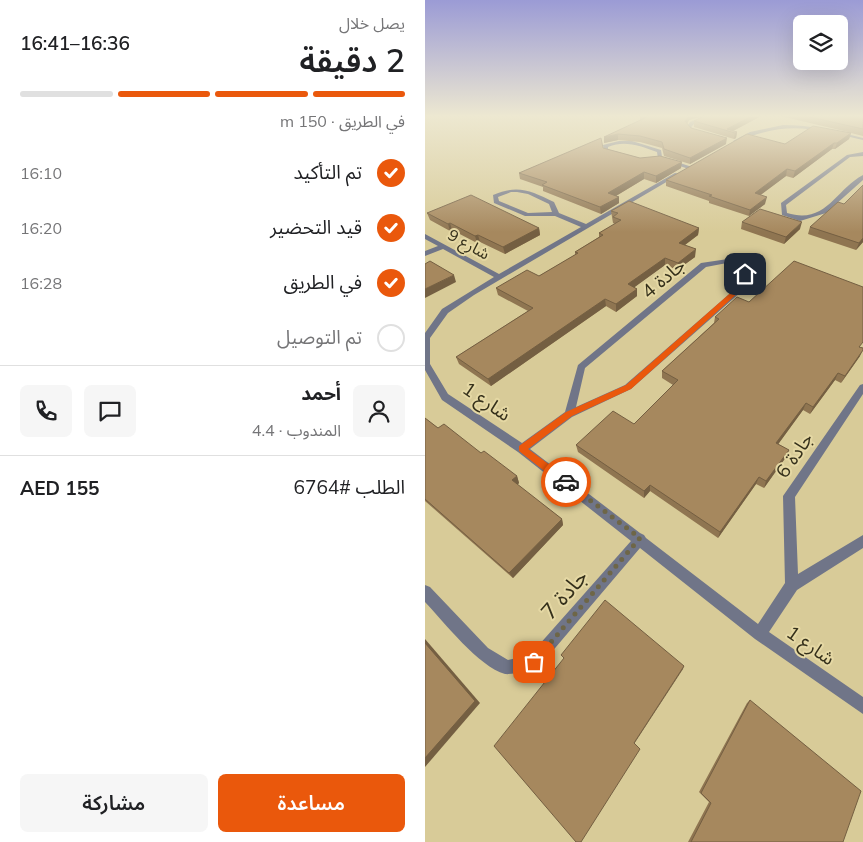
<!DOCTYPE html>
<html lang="ar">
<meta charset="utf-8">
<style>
:root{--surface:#fff;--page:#f6f6f6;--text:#202124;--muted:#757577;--line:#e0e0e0;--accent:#ea580c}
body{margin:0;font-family:Mulish,"Noto Sans Arabic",sans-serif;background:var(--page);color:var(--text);direction:rtl;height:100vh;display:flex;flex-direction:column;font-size:19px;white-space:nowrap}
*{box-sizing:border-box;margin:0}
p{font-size:16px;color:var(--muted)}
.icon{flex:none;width:28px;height:28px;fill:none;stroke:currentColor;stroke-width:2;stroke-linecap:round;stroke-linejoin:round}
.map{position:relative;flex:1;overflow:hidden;direction:ltr}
.sheet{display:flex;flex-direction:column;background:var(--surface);width:425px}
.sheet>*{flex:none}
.controls{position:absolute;left:368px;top:15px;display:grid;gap:10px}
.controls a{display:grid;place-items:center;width:55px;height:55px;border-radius:8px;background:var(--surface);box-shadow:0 5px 20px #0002;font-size:25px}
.pin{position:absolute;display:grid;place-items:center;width:42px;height:42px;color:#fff;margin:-21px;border-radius:10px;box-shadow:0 2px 8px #0006}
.courier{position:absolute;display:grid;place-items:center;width:50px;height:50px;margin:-25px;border:4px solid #ea580c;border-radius:50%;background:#fff;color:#222;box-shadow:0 1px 6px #0007}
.head em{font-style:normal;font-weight:600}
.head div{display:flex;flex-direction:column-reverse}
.head{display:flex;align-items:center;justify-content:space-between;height:85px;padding:0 20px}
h1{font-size:32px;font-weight:600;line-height:38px}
.bar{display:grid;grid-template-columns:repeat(4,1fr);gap:8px 5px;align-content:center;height:60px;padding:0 20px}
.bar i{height:6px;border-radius:4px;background:var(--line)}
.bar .selected{background:var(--accent)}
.bar p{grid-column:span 4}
.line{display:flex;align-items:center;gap:12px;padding:0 20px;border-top:1px solid var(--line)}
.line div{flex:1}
.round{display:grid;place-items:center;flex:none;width:52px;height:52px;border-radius:8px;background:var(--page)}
ol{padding:0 20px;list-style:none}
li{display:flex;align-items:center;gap:15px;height:55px}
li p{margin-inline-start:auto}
li .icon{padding:5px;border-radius:50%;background:var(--accent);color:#fff;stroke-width:4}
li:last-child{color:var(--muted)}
li i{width:28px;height:28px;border:2px solid var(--line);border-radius:50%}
.cta{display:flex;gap:10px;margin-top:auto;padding:10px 20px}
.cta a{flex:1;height:58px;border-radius:8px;background:var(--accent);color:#fff;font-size:20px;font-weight:600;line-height:58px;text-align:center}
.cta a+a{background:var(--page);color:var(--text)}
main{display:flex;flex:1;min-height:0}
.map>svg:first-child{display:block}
</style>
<main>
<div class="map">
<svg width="438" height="842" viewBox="0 0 438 842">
<rect width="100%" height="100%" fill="#d8cb98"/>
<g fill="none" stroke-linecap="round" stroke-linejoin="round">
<!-- street -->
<g fill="#707588" fill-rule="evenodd">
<polygon points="282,115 286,115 269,124 266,127 270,130 277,132 277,134 266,132 262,127 265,122"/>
<path d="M358 125C386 125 411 131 438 138V140C389 128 360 120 312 142L308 141 325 132Z"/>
<path d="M194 141H207L236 150 237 157 267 167 264 169 233 159 232 152C215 146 200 140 183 147V150L193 152V154L179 152 178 145Z"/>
<path d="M438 152V156L425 157 361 205 362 213C401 225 410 190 438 175V180L401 213 375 221 357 215 356 203 422 155Z"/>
<path d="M250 173 255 174 49 295 23 313 5 338V364L23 394 97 443 140 412 153 365 276 263 303 259 320 264 326 282 325 284 206 389 147 417 105 449 215 533 219 535 221 538 333 624 360 583 358 496 435 385 438 384V394L370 497 373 574 438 535V548L372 590 344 632 438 697V714L330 639 215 548 114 667C107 670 87 675 80 674 54 667 19 622 0 602V585L5 587 63 648 83 660 105 655 206 541 93 452 17 400 0 370V333L17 309 69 277 18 249 0 256V251L13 246 0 239V234L74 274 156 227 130 216H100L69 203 68 195C93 184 106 191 129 202L134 213 161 224ZM92 192 103 194 124 204 127 212 103 213 74 201 73 197 86 192ZM302 263 314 267 318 282 200 385 151 407 160 368 281 267Z"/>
</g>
</g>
<!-- wall -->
<g fill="#8f7551">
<polygon points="215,115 338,115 308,131 312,132 311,138 309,139 269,127 269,121 280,115 264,120 262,124 266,128 301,144 265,164 239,156 237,148 215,142 193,140 179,143 215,120"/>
<polygon points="351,115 438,115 438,136 426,133 424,139 410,149 407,149 368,178 361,176 335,195 340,204 324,216 284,203 284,201 241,186 241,180 360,144 423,132"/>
<polygon points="178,148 215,158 256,168 231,183 219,179 191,196 194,197 194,203 176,214 118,191 118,187 95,179 94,173"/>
<polygon points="419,204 438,242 431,250 383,234 385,227"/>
<polygon points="186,211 274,228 273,235 260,245 270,257 252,270 240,265 209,287 212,289 212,296 191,312 181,306 66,386 34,364 31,357 103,311 73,295 71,288 114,276 150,255 150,252 174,237 174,233 190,224 188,223"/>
<polygon points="2,213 114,228 115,235 80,254 55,242 52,243 27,230 25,231 5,220"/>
<polygon points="317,222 375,229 359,244 316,229"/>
<polygon points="290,317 435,347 435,356 416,383 410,380 385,414 378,410 353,444 364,450 361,457 339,488 331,484 293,538 225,491 219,498 153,452 151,445 209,424 248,385 237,378 237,371 289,323"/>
<polygon points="0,418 13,428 56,453 92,476 94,483 92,485 137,519 138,525 88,578 0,501"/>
<polygon points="325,700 418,842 263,842 284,802 274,792 322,703"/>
</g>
<!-- shaded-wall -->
<g fill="#745f42">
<polygon points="265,115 282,115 264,120 260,127 260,121"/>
<polygon points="329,115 338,115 306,132 302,129"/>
<polygon points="312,132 311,138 309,139 310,133"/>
<polygon points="426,133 424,139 410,149 412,143"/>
<polygon points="193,134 193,140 179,143 179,137"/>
<polygon points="302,138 301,144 265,164 265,158"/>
<polygon points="409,143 407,149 368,178 370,171"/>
<polygon points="257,162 256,168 231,183 231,176"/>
<polygon points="362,169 361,176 329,200 330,193"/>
<polygon points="219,172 219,179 184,200 183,193"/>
<polygon points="194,197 194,203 176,214 175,207"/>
<polygon points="342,197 340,204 324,216 325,210"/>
<polygon points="377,222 375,229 359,244 361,237"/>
<polygon points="25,223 27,230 25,231 23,224"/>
<polygon points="114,228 115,235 80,254 78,247"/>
<polygon points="274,228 273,235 253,250 254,243"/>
<polygon points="53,235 55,242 52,243 50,236"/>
<polygon points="438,238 438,242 431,250 434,243"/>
<polygon points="271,249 270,257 252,270 253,263"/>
<polygon points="240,258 240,265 203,292 203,284"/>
<polygon points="29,275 31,282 0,298 0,289"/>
<polygon points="212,289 212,296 191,312 191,304"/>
<polygon points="180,299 181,306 66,386 63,379"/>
<polygon points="438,350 435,356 416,383 420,376"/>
<polygon points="413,373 410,380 385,414 388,407"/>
<polygon points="381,403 378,410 349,450 351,443"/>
<polygon points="364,450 361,457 339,488 341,481"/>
<polygon points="92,476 94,483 90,487 87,480"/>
<polygon points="334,477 331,484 293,538 295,532"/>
<polygon points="225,485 225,491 219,498 219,491"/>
<polygon points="137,519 138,525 88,578 84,573"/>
<polygon points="0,639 55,703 0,767"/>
<polygon points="259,666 258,669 209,744 209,743"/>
</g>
<!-- building -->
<g fill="#a6885e" stroke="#745f42">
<polygon points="215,115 265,115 260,121 266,128 302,138 265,158 239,149 237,142 215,136 193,134 179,137 222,117"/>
<polygon points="281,115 329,115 302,129 312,132 310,133 269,121"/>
<polygon points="376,115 438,115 438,129"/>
<polygon points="388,126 426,133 412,143 409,143 370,171 362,169 330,193 342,197 325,210 284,196 287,195 241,180 322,134 360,144"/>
<polygon points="176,138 178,148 215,158 235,156 257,162 231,176 219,172 183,193 194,197 175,207 117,185 122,182 94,173"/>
<polygon points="438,185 438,238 434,243 385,227 413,202 419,204"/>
<polygon points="46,195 114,228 78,247 53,235 50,236 25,223 23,224 2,213"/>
<polygon points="204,201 274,228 254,243 271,249 253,263 240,258 203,284 212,289 191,304 180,299 63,379 31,357 108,308 71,288 102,270 114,276 153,253 150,252 178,235 174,233 196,220 188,217 193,213 186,211"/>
<polygon points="335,209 377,222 361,237 317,222"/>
<polygon points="5,261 29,275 0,289 0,264"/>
<polygon points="369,261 438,287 438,342 434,347 438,348 438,350 420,376 413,373 388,407 381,403 351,443 364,450 341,481 334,477 295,532 225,485 219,491 151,445 188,411 209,424 253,380 237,371 294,319 290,317 312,297 324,302"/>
<polygon points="0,418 13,428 19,424 56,453 59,451 92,476 87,480 137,519 84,573 0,499"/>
<polygon points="180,600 259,666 209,743 215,749 156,842 151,842 69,746 139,658 136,655"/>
<polygon points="0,643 50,701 0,758"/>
<polygon points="325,700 436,791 418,842 266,842 286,803 276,793"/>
</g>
<!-- sky -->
<linearGradient id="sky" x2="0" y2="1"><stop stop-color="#9b9bd5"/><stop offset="0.5" stop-color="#ede8d1"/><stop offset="1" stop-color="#ede8d1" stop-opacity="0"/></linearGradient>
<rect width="438" height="232" fill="url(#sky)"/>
<!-- route -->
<polygon fill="#ea580c" points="318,273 323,274 324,283 206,389 147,416 103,449 144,479 144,485 137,485 94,451 94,446 141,412 201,385 319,281"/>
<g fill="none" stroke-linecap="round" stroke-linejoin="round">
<!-- done -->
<polyline stroke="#6e6647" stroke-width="5" stroke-dasharray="0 9" points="109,662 215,538 141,482"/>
</g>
<g text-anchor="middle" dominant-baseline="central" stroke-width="4" stroke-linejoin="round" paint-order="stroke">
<!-- far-street labels -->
<g font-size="16" fill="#35301b" stroke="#e5d8a4">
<text transform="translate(44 244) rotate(29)">شارع 9</text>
</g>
<!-- street labels -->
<g font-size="19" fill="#35301b" stroke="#e5d8a4">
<text transform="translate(238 278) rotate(-40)">جادة 4</text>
<text transform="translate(62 401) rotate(34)">شارع 1</text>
<text transform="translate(369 455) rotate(-56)">جادة 6</text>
<text transform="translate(386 645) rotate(35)">شارع 1</text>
</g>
<!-- near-street labels -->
<g font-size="22" fill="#35301b" stroke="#e5d8a4">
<text transform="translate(139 594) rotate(-49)">جادة 7</text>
</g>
</g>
</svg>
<div class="controls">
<a><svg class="icon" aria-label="layers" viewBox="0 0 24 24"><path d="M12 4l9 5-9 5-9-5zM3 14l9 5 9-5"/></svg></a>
</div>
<div class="pin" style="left:109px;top:662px;background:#ea580c"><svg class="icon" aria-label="bag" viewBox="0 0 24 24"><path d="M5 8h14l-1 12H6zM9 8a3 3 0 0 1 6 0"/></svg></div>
<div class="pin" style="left:320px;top:274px;background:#1f2937"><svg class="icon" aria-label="home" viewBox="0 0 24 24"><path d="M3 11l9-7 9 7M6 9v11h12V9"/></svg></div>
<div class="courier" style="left:141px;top:482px"><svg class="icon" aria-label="car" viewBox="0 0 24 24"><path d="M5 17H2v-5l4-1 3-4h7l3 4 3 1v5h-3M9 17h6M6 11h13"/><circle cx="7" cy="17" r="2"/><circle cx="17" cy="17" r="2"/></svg></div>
</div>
<section class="sheet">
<div class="head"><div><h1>2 دقيقة</h1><p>يصل خلال</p></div><em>16:36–16:41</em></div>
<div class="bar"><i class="selected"></i><i class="selected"></i><i class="selected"></i><i></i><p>في الطريق · 150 m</p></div>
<ol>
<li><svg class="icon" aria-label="check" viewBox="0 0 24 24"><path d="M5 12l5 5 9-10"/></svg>تم التأكيد<p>16:10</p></li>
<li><svg class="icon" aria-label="check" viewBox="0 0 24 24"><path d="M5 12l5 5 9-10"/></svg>قيد التحضير<p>16:20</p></li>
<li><svg class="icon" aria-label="check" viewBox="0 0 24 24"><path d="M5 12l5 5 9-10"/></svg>في الطريق<p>16:28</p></li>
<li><i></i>تم التوصيل</li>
</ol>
<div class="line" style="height:90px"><a class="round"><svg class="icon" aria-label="person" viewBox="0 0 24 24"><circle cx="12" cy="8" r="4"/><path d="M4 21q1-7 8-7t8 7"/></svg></a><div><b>أحمد</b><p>المندوب · 4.4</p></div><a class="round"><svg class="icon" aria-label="chat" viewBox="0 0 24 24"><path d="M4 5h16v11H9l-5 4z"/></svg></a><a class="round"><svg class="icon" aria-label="phone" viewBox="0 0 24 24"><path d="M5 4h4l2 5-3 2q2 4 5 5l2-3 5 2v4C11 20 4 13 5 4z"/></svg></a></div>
<div class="line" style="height:65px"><div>الطلب #6764</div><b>AED 155</b></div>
<div class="cta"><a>مساعدة</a><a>مشاركة</a></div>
</section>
</main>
